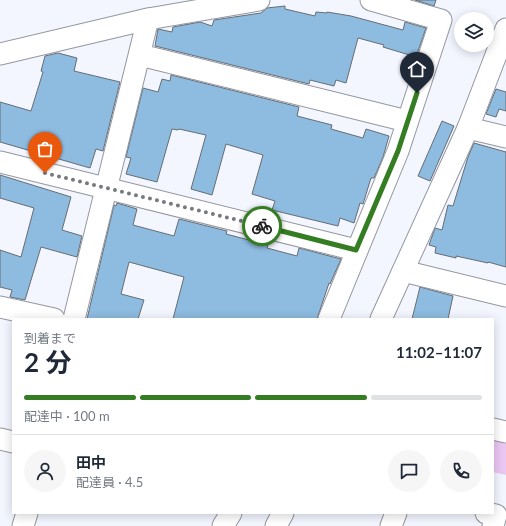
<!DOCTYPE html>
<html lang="ja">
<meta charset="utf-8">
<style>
:root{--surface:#fff;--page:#f6f6f7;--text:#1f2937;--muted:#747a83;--line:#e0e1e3;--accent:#357d22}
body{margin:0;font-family:Lato,"Noto Sans JP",sans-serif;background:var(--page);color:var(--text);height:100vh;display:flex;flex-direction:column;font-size:15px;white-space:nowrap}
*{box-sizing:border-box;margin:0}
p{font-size:13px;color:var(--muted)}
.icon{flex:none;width:22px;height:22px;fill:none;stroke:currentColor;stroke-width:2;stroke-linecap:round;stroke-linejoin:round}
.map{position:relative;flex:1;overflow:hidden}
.panel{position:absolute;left:12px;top:318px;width:482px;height:196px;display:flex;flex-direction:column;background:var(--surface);border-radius:0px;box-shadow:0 2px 10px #0003}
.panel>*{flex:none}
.controls{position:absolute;left:454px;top:12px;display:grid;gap:8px}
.controls a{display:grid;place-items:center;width:40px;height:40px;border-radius:50%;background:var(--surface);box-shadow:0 2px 10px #0003;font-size:20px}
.pin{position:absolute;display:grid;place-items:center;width:34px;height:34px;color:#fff;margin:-41px -17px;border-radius:50% 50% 50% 0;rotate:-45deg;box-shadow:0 0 4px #0007}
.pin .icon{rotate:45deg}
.courier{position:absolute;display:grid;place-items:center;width:40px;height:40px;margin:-20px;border:3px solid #357d22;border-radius:50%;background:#fff;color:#222;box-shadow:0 1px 5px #0007}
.head em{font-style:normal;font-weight:700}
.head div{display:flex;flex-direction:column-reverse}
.head{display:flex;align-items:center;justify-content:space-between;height:68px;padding:0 12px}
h1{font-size:26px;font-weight:700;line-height:30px}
.bar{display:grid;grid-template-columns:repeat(4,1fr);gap:6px 4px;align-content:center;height:48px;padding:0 12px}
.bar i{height:5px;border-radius:3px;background:var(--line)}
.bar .selected{background:var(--accent)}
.bar p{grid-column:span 4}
.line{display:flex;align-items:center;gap:10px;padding:0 12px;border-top:1px solid var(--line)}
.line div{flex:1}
.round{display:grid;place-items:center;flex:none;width:42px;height:42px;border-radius:21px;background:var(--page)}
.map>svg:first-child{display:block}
</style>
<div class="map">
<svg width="506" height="526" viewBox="0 0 506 526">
<rect width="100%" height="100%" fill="#f3f6ff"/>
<!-- green -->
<polygon fill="#ebc7f3" points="493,440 506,444 506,475 493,472"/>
<!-- building -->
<g fill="#8ebbe0" stroke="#666d72">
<polygon points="415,0 436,0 434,6"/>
<polygon points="285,6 285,9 315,16 316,12 327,13 327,12 351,16 403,30 405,22 426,28 416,57 383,47 384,45 358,38 346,83 336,80 334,86 310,80 309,84 155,46 158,29 172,32 173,27 200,22 212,26 214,20 261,13 267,8"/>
<polygon points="58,53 77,58 74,71 120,82 103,151 96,149 90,168 0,142 0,102 31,111 43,72 41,71 45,56"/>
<polygon points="171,75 299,107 297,116 332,125 331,129 363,138 366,129 389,136 383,157 374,178 371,178 363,204 360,203 354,223 340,218 338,226 272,210 275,201 252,194 263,155 226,144 212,195 191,189 206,135 179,129 178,130 172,129 157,182 126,174 131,158 126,157 143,88 158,92 162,79 170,81"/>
<polygon points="496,89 506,92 506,111 499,109 496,117 486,114"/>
<polygon points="442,121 454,126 430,181 418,176"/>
<polygon points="474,143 506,152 506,267 488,262 488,263 456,256 456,258 435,253 436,247 429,245 435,228 442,230 448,205 453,206 468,157"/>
<polygon points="0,175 71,197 62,230 82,236 77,257 41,247 25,300 10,297 12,290 0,287 0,250 21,257 34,208 0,198"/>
<polygon points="117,203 137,209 133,225 174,236 179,219 227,231 226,234 268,245 267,248 297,256 299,248 341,259 330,284 329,283 317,319 173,319 184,277 129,262 121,294 144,300 138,319 87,319 114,205 116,206"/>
<polygon points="420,287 453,296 448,319 412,319"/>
</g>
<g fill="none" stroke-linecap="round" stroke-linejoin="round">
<!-- street casing -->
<g stroke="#94979f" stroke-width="23">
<g id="street">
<polyline points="0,54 148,19 259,0"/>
<polyline points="140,55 407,121"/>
<polyline points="468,128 506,137"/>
<polyline points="0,162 356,250"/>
<polyline points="403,271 506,296"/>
<polyline points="0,307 54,319"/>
<polyline points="74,319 148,19"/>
<polyline points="329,319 398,151 441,20 371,0"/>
<polyline points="381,319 468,128 506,29"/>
<polyline points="493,429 506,432"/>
<polyline points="0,439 13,442"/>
<polyline points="486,513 496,515 493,526"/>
<polyline points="23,526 27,513"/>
<polyline points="223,526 231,513"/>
<polyline points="276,526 283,513"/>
<polyline points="391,526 396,513"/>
</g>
</g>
<!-- street -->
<use href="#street" stroke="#fff" stroke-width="21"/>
</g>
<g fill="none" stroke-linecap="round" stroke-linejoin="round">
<!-- done -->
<polyline stroke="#76797e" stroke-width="4" stroke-dasharray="0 7.2" points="45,173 262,226"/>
<!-- route -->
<polyline stroke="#357d22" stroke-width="5" points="262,226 356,250 398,151 417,93"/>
</g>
</svg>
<div class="controls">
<a><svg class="icon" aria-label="layers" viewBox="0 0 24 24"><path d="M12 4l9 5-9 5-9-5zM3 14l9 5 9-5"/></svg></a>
</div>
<div class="pin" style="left:45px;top:173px;background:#ea580c"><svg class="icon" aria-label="bag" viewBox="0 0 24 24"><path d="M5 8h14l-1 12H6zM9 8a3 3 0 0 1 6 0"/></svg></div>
<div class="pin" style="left:417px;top:93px;background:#1f2937"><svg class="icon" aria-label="home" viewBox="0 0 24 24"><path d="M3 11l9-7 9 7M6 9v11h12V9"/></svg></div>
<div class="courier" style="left:262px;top:226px"><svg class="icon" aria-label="bike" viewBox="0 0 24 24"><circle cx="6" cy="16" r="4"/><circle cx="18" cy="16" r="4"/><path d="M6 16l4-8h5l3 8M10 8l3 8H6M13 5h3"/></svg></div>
<section class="panel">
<div class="head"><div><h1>2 分</h1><p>到着まで</p></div><em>11:02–11:07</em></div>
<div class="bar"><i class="selected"></i><i class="selected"></i><i class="selected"></i><i></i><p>配達中 · 100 m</p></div>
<div class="line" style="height:72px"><a class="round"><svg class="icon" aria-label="person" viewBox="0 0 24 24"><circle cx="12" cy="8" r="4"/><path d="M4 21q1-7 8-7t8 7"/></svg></a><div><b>田中</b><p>配達員 · 4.5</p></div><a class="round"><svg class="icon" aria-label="chat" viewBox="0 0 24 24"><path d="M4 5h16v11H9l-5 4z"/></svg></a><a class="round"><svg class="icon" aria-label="phone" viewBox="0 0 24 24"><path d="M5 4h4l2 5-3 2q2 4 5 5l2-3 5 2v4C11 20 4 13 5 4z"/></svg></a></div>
</section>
</div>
